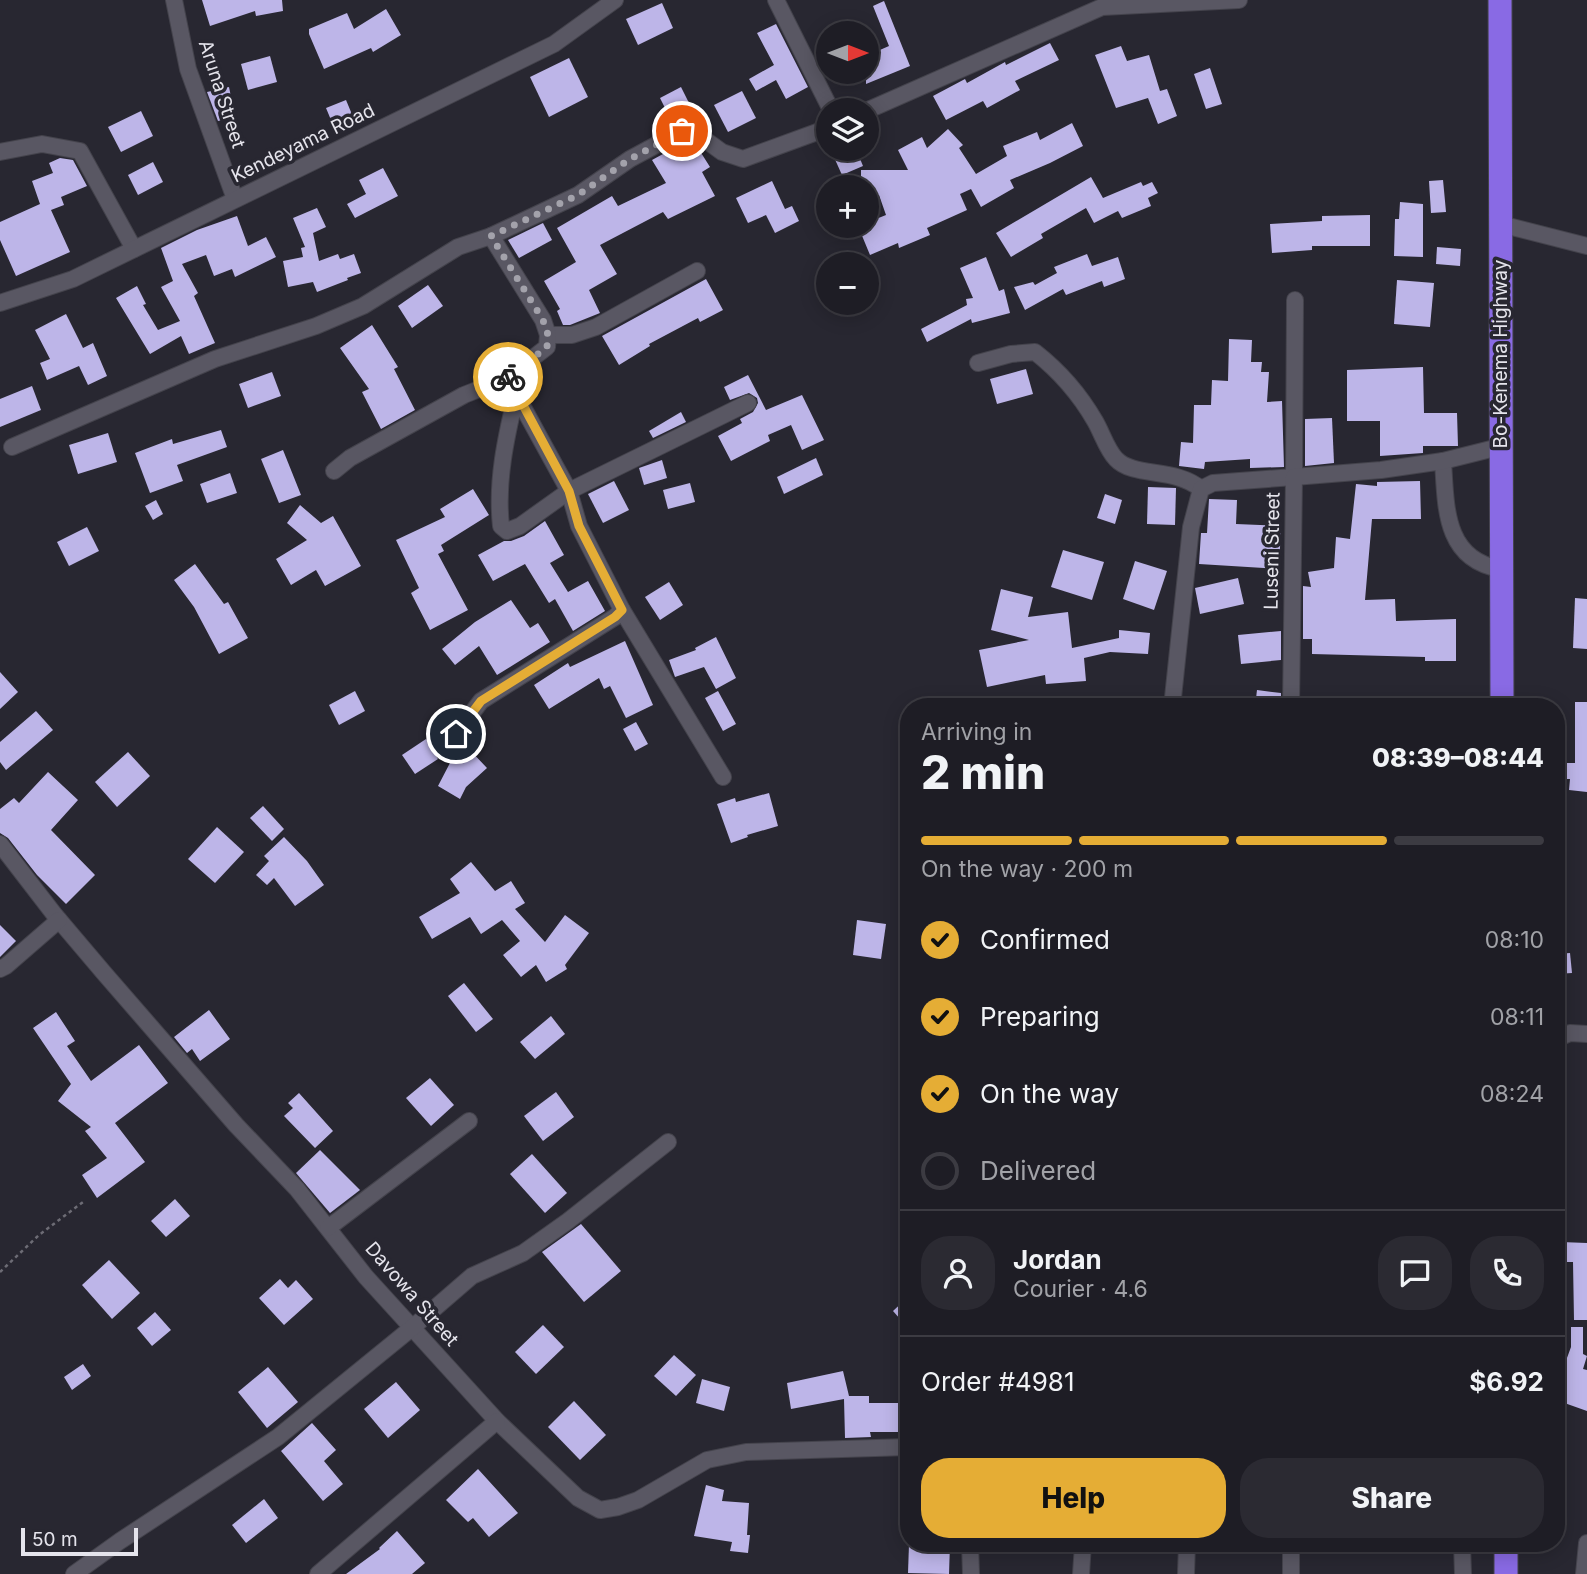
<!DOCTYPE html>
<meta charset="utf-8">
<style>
:root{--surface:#1e1d25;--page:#2b2a32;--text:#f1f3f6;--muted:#a1a2a7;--line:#3c3b42;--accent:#e5ad35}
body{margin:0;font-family:Inter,sans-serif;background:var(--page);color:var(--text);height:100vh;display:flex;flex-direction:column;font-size:26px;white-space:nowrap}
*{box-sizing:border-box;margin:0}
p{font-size:23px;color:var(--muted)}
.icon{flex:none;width:38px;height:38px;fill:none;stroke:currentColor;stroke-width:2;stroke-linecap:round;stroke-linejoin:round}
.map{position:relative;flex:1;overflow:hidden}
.drawer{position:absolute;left:900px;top:698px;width:665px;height:854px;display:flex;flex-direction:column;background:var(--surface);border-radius:28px;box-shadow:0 4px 18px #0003,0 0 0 2px var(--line)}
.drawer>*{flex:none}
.needle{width:46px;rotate:90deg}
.controls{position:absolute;left:816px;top:21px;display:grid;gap:14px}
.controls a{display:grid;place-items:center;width:63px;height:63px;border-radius:50%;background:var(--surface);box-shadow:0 4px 18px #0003,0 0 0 2px var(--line);font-size:35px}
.scale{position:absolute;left:21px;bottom:18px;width:117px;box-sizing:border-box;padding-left:7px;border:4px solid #e5e4ec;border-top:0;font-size:19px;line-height:24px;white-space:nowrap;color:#e5e4ec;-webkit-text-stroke:5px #282731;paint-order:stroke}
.pin{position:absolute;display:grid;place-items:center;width:60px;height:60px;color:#fff;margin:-30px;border:4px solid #fff;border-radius:50%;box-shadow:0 2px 7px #0007}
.courier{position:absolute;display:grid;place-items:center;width:70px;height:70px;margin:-35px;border:5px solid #e5ad35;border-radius:50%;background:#fff;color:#222;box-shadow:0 2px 9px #0007}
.head em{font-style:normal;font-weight:800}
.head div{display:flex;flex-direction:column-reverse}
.head{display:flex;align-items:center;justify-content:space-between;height:119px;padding:0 21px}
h1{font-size:46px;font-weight:800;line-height:52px}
.bar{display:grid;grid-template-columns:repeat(4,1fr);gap:10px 7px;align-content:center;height:84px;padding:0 21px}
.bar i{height:9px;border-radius:5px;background:var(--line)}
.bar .selected{background:var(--accent)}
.bar p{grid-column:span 4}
.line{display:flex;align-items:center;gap:18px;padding:0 21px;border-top:2px solid var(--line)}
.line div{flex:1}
.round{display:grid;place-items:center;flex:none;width:74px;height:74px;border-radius:28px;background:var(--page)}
ol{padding:0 21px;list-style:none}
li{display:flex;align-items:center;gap:21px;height:77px}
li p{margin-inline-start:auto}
li .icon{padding:7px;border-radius:50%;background:var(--accent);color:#111;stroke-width:4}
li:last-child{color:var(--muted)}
li i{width:38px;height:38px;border:4px solid var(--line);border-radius:50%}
.primary-button{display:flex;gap:14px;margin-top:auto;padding:14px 21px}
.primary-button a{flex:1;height:80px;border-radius:28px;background:var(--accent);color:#111;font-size:28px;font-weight:800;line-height:80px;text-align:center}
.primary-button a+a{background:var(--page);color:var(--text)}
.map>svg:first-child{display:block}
</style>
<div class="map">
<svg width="1587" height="1574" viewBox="0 0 1587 1574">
<rect width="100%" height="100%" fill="#282731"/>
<!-- building -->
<g fill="#bdb5e8">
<polygon points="202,0 282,0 283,11 256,16 255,11 210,26"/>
<polygon points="884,1 910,66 866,84 866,56 889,46 873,6"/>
<polygon points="662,3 673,28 638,45 626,19"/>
<polygon points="386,9 401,35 373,52 371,48 324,69 309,34 309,29 347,13 354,29"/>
<polygon points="776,24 808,87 786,99 776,80 756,91 749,79 774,65 757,33"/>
<polygon points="1050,43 1059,60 1015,81 1020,90 987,108 983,101 946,120 933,96 965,79 967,83 1005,62 1006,65"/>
<polygon points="1121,46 1127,61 1149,55 1160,91 1167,89 1177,116 1158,124 1148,98 1116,108 1095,55"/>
<polygon points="270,56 277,82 248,90 241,64"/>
<polygon points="569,58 588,97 549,117 530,77"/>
<polygon points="1210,68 1222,104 1206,109 1194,74"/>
<polygon points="229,87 235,117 218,121 207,92"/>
<polygon points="681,87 690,105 669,116 660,98"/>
<polygon points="742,91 756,118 728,132 714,105"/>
<polygon points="346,100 356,124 336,132 326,108"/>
<polygon points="141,111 153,136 121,152 108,127"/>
<polygon points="1072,123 1083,146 1050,163 1010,180 1014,188 981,207 971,189 960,194 967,210 927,228 930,235 899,248 898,243 870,255 858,226 866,226 866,223 886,215 879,195 866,195 866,187 861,187 861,170 908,170 898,150 922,137 927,148 948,129 963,145 959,148 976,174 1007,156 1003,146 1037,132 1040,140"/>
<polygon points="685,142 690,142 698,148 710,167 702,172 715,196 668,219 663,212 600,245 617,274 589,290 600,313 570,325 563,325 557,311 560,309 544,281 576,262 557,228 612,196 618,206 666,183 652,160"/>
<polygon points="848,149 856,149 863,166 842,175 833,155"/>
<polygon points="60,158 73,160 87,186 61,197 64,205 51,210 70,252 16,276 0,240 0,222 40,204 32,181 53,173 49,163"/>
<polygon points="153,162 163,182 138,195 128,175"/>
<polygon points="383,168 398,196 355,218 347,204 366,194 359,180"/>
<polygon points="1091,177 1103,198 1141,182 1143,186 1152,182 1158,193 1148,198 1151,206 1122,218 1118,211 1094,223 1086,208 1041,234 1043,238 1011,257 996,233"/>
<polygon points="1443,180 1446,212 1431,213 1429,181"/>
<polygon points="772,181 785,209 792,206 799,221 775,233 766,215 748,223 736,198"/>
<polygon points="1400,202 1423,204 1423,257 1394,256 1395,219 1399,219"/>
<polygon points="317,208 326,227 313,233 319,261 338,254 340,259 354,254 361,273 347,278 348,280 317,292 313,282 288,287 283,261 303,257 301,248 305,247 293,218"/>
<polygon points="1370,215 1370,246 1312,246 1312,250 1272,253 1270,224 1322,221 1322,216"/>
<polygon points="237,216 248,246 266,237 276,257 235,277 232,269 214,276 206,255 182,264 198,293 194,296 215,343 189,354 181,336 150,354 116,298 137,286 146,304 143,305 158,330 180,321 161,287 173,281 161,248 197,230"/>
<polygon points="543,223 552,240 519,258 508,240"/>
<polygon points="1437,247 1461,249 1460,266 1436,264"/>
<polygon points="1087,254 1092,266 1118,257 1125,279 1104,287 1102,281 1066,295 1063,289 1025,310 1014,287 1033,282 1035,285 1057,273 1054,267"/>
<polygon points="986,257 999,291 1004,289 1010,313 972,323 971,319 927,342 921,329 967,305 966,299 973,298 960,268"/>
<polygon points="706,279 723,310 700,322 698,318 649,344 650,346 619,365 602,336"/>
<polygon points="1397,280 1434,283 1430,327 1394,324"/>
<polygon points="428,285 443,306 412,328 398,306"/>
<polygon points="66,314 83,348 93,343 107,376 88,385 79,366 47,380 40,363 50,359 35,330"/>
<polygon points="372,325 398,367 394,369 415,410 381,429 362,392 369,389 340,348"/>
<polygon points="1229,339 1252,340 1251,362 1262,362 1261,372 1269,372 1267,402 1282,401 1284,467 1250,468 1250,459 1205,462 1204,469 1179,466 1181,442 1193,443 1194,405 1211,405 1212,380 1228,381"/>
<polygon points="1423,367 1424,413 1457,413 1458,446 1423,446 1423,453 1380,456 1380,421 1347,421 1347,370"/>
<polygon points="1026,369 1033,394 997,404 990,379"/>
<polygon points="272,372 281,396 248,408 239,384"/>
<polygon points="748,375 766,410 802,395 824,440 802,450 791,425 768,435 770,441 731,461 718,436 742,423 740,419 753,412 758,403 757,398 749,393 730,400 724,387"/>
<polygon points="32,386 41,410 0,427 0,399"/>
<polygon points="681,412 686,422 653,438 649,431"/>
<polygon points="1332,418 1334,463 1305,466 1305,419"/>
<polygon points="221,430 227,447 177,465 183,481 150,493 135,453 172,439 173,444"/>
<polygon points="108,433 117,462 78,474 69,445"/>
<polygon points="283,450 301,495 279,503 261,459"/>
<polygon points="816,458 823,475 784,494 777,477"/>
<polygon points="662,460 667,478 644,485 639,468"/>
<polygon points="230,473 237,493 207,503 200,484"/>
<polygon points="614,481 629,510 603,523 588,494"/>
<polygon points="1420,481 1421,519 1372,519 1365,600 1395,599 1396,621 1456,619 1456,661 1425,661 1425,657 1312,654 1312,639 1303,639 1303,586 1311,587 1308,572 1334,568 1336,537 1350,539 1356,484 1377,486 1377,482"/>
<polygon points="690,483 695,502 668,509 663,490"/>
<polygon points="1148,487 1176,488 1175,525 1147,524"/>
<polygon points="473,489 489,515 441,545 444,551 438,554 468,610 430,630 411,593 419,588 396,540 445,517 440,509"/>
<polygon points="1105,494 1122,500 1115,524 1097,518"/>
<polygon points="1209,499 1237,500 1236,524 1281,526 1279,569 1199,564 1201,533 1207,533"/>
<polygon points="156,500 163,514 153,520 145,506"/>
<polygon points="300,505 321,523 333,516 361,566 325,586 316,570 291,585 276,559 307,540 287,523"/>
<polygon points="545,521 564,555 550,563 568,592 588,581 605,611 573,631 555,599 549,603 525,564 493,581 478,555 504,541 511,541 524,536"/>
<polygon points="87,527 99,551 69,566 57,542"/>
<polygon points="1063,550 1104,562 1092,600 1051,587"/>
<polygon points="1135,561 1167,571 1154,610 1123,599"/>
<polygon points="195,564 224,604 228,602 248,638 219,654 194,607 174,580"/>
<polygon points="1238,578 1244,604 1200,614 1195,588"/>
<polygon points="669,582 683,605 660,620 645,597"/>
<polygon points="1001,589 1033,597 1028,617 1068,612 1072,648 1119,638 1119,630 1150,633 1148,654 1110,652 1084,658 1086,681 1046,684 1045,675 987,687 979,650 1029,640 991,630"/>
<polygon points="1575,598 1587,599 1587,649 1573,648"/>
<polygon points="511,600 530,628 538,623 550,642 497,675 479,646 455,665 442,649 475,622"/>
<polygon points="1281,631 1281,660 1241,664 1238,635"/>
<polygon points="716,637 736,678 716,689 704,667 675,677 669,660 696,650 695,648"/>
<polygon points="625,641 653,705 626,718 610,686 604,689 599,678 549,709 534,685 568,663 570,667"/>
<polygon points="0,672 18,692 0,709"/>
<polygon points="1257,690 1281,693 1281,707 1255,707"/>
<polygon points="355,691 365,711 339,725 329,705"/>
<polygon points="718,691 736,724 723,731 705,698"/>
<polygon points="1575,702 1587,702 1587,792 1569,790 1570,779 1556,779 1556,763 1575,763"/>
<polygon points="36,711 53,730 6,770 0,762 0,742"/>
<polygon points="636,722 648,744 635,751 623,729"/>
<polygon points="426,739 438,759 415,774 402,755"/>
<polygon points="467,747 487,768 466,787 460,799 438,786 451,761"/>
<polygon points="128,752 150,776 117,807 95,782"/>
<polygon points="48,772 78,800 51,830 95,875 66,904 37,875 8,838 0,833 0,809 14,798 19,803"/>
<polygon points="769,793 778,826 747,835 748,837 731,843 717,804 735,798 736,802"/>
<polygon points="263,806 284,829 272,841 250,818"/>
<polygon points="217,827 244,852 215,883 188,859"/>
<polygon points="284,837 307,861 324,885 295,906 274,878 267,885 256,875 269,861 264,856"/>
<polygon points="471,862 495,891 511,881 525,903 515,909 545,942 565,915 589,933 565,965 567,969 546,982 536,965 521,977 503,955 520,941 502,920 481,934 470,917 432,939 419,917 460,893 450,879"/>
<polygon points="857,920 886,924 881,959 853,955"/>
<polygon points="0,925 16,941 0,957"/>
<polygon points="1570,953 1572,973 1556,974 1556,954"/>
<polygon points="464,983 493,1019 476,1032 448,996"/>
<polygon points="209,1010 230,1039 200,1061 192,1049 187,1053 174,1037"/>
<polygon points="56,1012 75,1041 67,1046 91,1081 139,1045 168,1083 115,1123 145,1162 97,1198 82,1175 107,1158 85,1131 91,1127 58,1101 71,1084 33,1028"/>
<polygon points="551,1016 565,1034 535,1059 520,1042"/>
<polygon points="430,1078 454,1105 431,1126 406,1098"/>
<polygon points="556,1092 574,1117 543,1141 524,1116"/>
<polygon points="299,1093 333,1131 315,1148 284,1116 293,1108 288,1103"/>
<polygon points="320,1150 360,1190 330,1213 296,1173"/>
<polygon points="532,1154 567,1193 545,1213 510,1174"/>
<polygon points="175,1199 190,1216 166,1237 151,1221"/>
<polygon points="581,1224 621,1271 584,1302 542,1252"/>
<polygon points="1561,1242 1587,1243 1587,1320 1574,1320 1573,1262 1561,1262"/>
<polygon points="109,1260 140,1293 112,1319 82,1285"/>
<polygon points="280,1279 288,1288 296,1280 313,1299 284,1325 259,1298"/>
<polygon points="908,1297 908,1328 893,1311"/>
<polygon points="155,1312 171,1330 152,1346 137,1328"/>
<polygon points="543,1325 564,1347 536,1374 515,1352"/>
<polygon points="1571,1327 1583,1327 1583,1354 1587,1356 1583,1369 1587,1370 1587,1411 1556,1400 1556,1388 1571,1347"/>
<polygon points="674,1355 696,1375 676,1396 654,1376"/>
<polygon points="83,1364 91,1376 72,1390 64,1377"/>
<polygon points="268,1367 298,1402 267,1428 238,1392"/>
<polygon points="843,1371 849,1396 869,1396 869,1403 908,1403 908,1432 870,1432 871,1437 845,1438 844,1399 791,1409 787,1383"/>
<polygon points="702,1379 730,1387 724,1411 696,1403"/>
<polygon points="396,1382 420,1410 388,1438 364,1409"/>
<polygon points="574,1401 606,1435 580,1460 548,1427"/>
<polygon points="312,1423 336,1450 324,1461 343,1484 323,1501 281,1451"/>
<polygon points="478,1469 518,1513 489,1537 473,1518 468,1522 446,1500"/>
<polygon points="706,1485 724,1490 722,1501 749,1503 747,1535 750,1535 748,1553 730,1551 732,1542 694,1536"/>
<polygon points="264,1499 278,1518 246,1543 232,1525"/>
<polygon points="397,1531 425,1563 412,1574 346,1574 380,1549 379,1548"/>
<polygon points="909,1544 950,1544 949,1574 908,1573"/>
</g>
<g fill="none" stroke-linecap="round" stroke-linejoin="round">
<!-- minor casing -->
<g stroke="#44434c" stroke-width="18">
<g id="minor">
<polyline points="174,0 188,69 235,199"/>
<polyline points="776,0 831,110"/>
<polyline points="866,111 1102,7 1239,0"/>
<polyline points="0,152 42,144 80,151 134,249"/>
<polyline points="1500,224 1587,246"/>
<polyline points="0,303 73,279 554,44 615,0"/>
<polyline points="548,335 572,335 596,327 697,271"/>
<path d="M978 363 1011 354 1035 352C1058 370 1080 395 1095 421 1102 433 1107 450 1116 459 1134 478 1175 467 1201 489"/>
<path d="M516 395C506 437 496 482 501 526L507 531 520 526 569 491 748 403"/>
<polyline points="12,447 215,359 316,326 363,306 458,247 491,236"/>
<path d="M1443 461C1446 507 1444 559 1500 569"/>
<polyline points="334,471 350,458 464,395 507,378 547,347 548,335 543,320 491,236 578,195 630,159 682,131 693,131 722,152 743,159 828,128"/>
<polyline points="622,610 723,777"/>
<polyline points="1076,707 1079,707"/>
<polyline points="1172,707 1191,527 1201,489 1213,483 1294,477 1295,300"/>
<polyline points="1291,707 1294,477 1381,470 1443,461 1499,447"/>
<polyline points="444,750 481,701 615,617 622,610 579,526 569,491 507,378"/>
<polyline points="0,844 54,914 104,973 236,1125 297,1189 366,1277 497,1421 578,1498 600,1510 618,1507 638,1500 707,1460 746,1452 908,1447"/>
<polyline points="0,969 6,966 59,920"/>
<polyline points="1556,1039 1570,1033 1587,1034"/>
<polyline points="328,1228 469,1121"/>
<polyline points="970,1544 971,1574"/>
<polyline points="1291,1544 1291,1574"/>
<polyline points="1462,1544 1463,1574"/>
<polyline points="74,1574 120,1541 278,1437 413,1327 472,1276 523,1253 568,1221 668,1142"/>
<polyline points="318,1574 497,1421"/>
<polyline points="1081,1574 1083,1544"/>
<polyline points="1186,1574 1187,1544"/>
<polyline points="1584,1574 1587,1543"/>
</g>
</g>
<!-- highway casing -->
<g stroke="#44434c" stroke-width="25">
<g id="highway">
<polyline points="1500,0 1502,707"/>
<polyline points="1506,1544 1506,1574"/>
</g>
</g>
<!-- path -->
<polyline stroke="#6d6c75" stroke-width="2.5" stroke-dasharray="3.5 3.5" stroke-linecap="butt" points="0,1272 39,1235 83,1202"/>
<!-- minor -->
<use href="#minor" stroke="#595763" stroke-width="16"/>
<!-- highway -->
<use href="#highway" stroke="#896ae4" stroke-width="23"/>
</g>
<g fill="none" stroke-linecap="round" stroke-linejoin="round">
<!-- done -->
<polyline stroke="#a3a2ab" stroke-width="7" stroke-dasharray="0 12.6" points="508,377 547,347 548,335 543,320 491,236 578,195 630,159 682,131"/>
<!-- route -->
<polyline stroke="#e5ad35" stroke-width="9" points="456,734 481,701 615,617 622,610 579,526 569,491 508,377"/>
</g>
<g text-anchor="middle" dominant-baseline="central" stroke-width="7" stroke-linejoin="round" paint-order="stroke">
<!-- street labels -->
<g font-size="19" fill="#e5e4ec" stroke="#282731">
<text transform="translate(222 94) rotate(72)">Aruna Street</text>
<text transform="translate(303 143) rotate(-26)">Kendeyama Road</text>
<text transform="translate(1500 354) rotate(-90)">Bo-Kenema Highway</text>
<text transform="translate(1272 551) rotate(-89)">Luseni Street</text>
<text transform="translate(412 1294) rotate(49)">Davowa Street</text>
</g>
</g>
</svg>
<div class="controls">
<a><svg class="needle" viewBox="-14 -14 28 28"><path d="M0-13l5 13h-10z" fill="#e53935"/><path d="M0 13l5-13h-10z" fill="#a1a2a7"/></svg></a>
<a><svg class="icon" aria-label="layers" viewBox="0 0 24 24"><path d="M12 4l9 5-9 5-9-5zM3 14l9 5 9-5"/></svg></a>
<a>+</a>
<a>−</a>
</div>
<div class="scale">50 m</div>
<div class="pin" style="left:682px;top:131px;background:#ea580c"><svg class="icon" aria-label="bag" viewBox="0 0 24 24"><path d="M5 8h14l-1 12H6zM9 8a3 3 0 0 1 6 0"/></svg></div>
<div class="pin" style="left:456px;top:734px;background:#1f2937"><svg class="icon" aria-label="home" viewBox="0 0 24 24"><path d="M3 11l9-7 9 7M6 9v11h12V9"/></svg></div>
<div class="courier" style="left:508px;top:377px"><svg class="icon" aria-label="bike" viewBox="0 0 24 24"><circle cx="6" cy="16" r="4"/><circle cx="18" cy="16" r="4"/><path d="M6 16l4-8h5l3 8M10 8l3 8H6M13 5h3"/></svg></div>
<section class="drawer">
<div class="head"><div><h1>2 min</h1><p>Arriving in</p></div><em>08:39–08:44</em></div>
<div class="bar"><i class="selected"></i><i class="selected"></i><i class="selected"></i><i></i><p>On the way · 200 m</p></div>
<ol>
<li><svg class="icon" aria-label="check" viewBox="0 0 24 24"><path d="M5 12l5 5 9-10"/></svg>Confirmed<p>08:10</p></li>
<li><svg class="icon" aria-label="check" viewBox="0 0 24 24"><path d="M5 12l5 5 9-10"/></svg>Preparing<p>08:11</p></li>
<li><svg class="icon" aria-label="check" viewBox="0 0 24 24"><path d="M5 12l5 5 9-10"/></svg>On the way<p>08:24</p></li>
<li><i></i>Delivered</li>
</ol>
<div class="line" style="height:126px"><a class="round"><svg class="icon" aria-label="person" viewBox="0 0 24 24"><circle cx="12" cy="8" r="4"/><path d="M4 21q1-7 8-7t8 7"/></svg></a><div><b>Jordan</b><p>Courier · 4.6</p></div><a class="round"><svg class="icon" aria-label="chat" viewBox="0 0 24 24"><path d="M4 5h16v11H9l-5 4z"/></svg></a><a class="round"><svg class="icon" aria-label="phone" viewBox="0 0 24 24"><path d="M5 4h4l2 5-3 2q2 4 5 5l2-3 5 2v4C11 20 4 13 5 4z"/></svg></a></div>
<div class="line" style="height:91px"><div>Order #4981</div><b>$6.92</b></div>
<div class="primary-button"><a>Help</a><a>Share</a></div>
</section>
</div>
